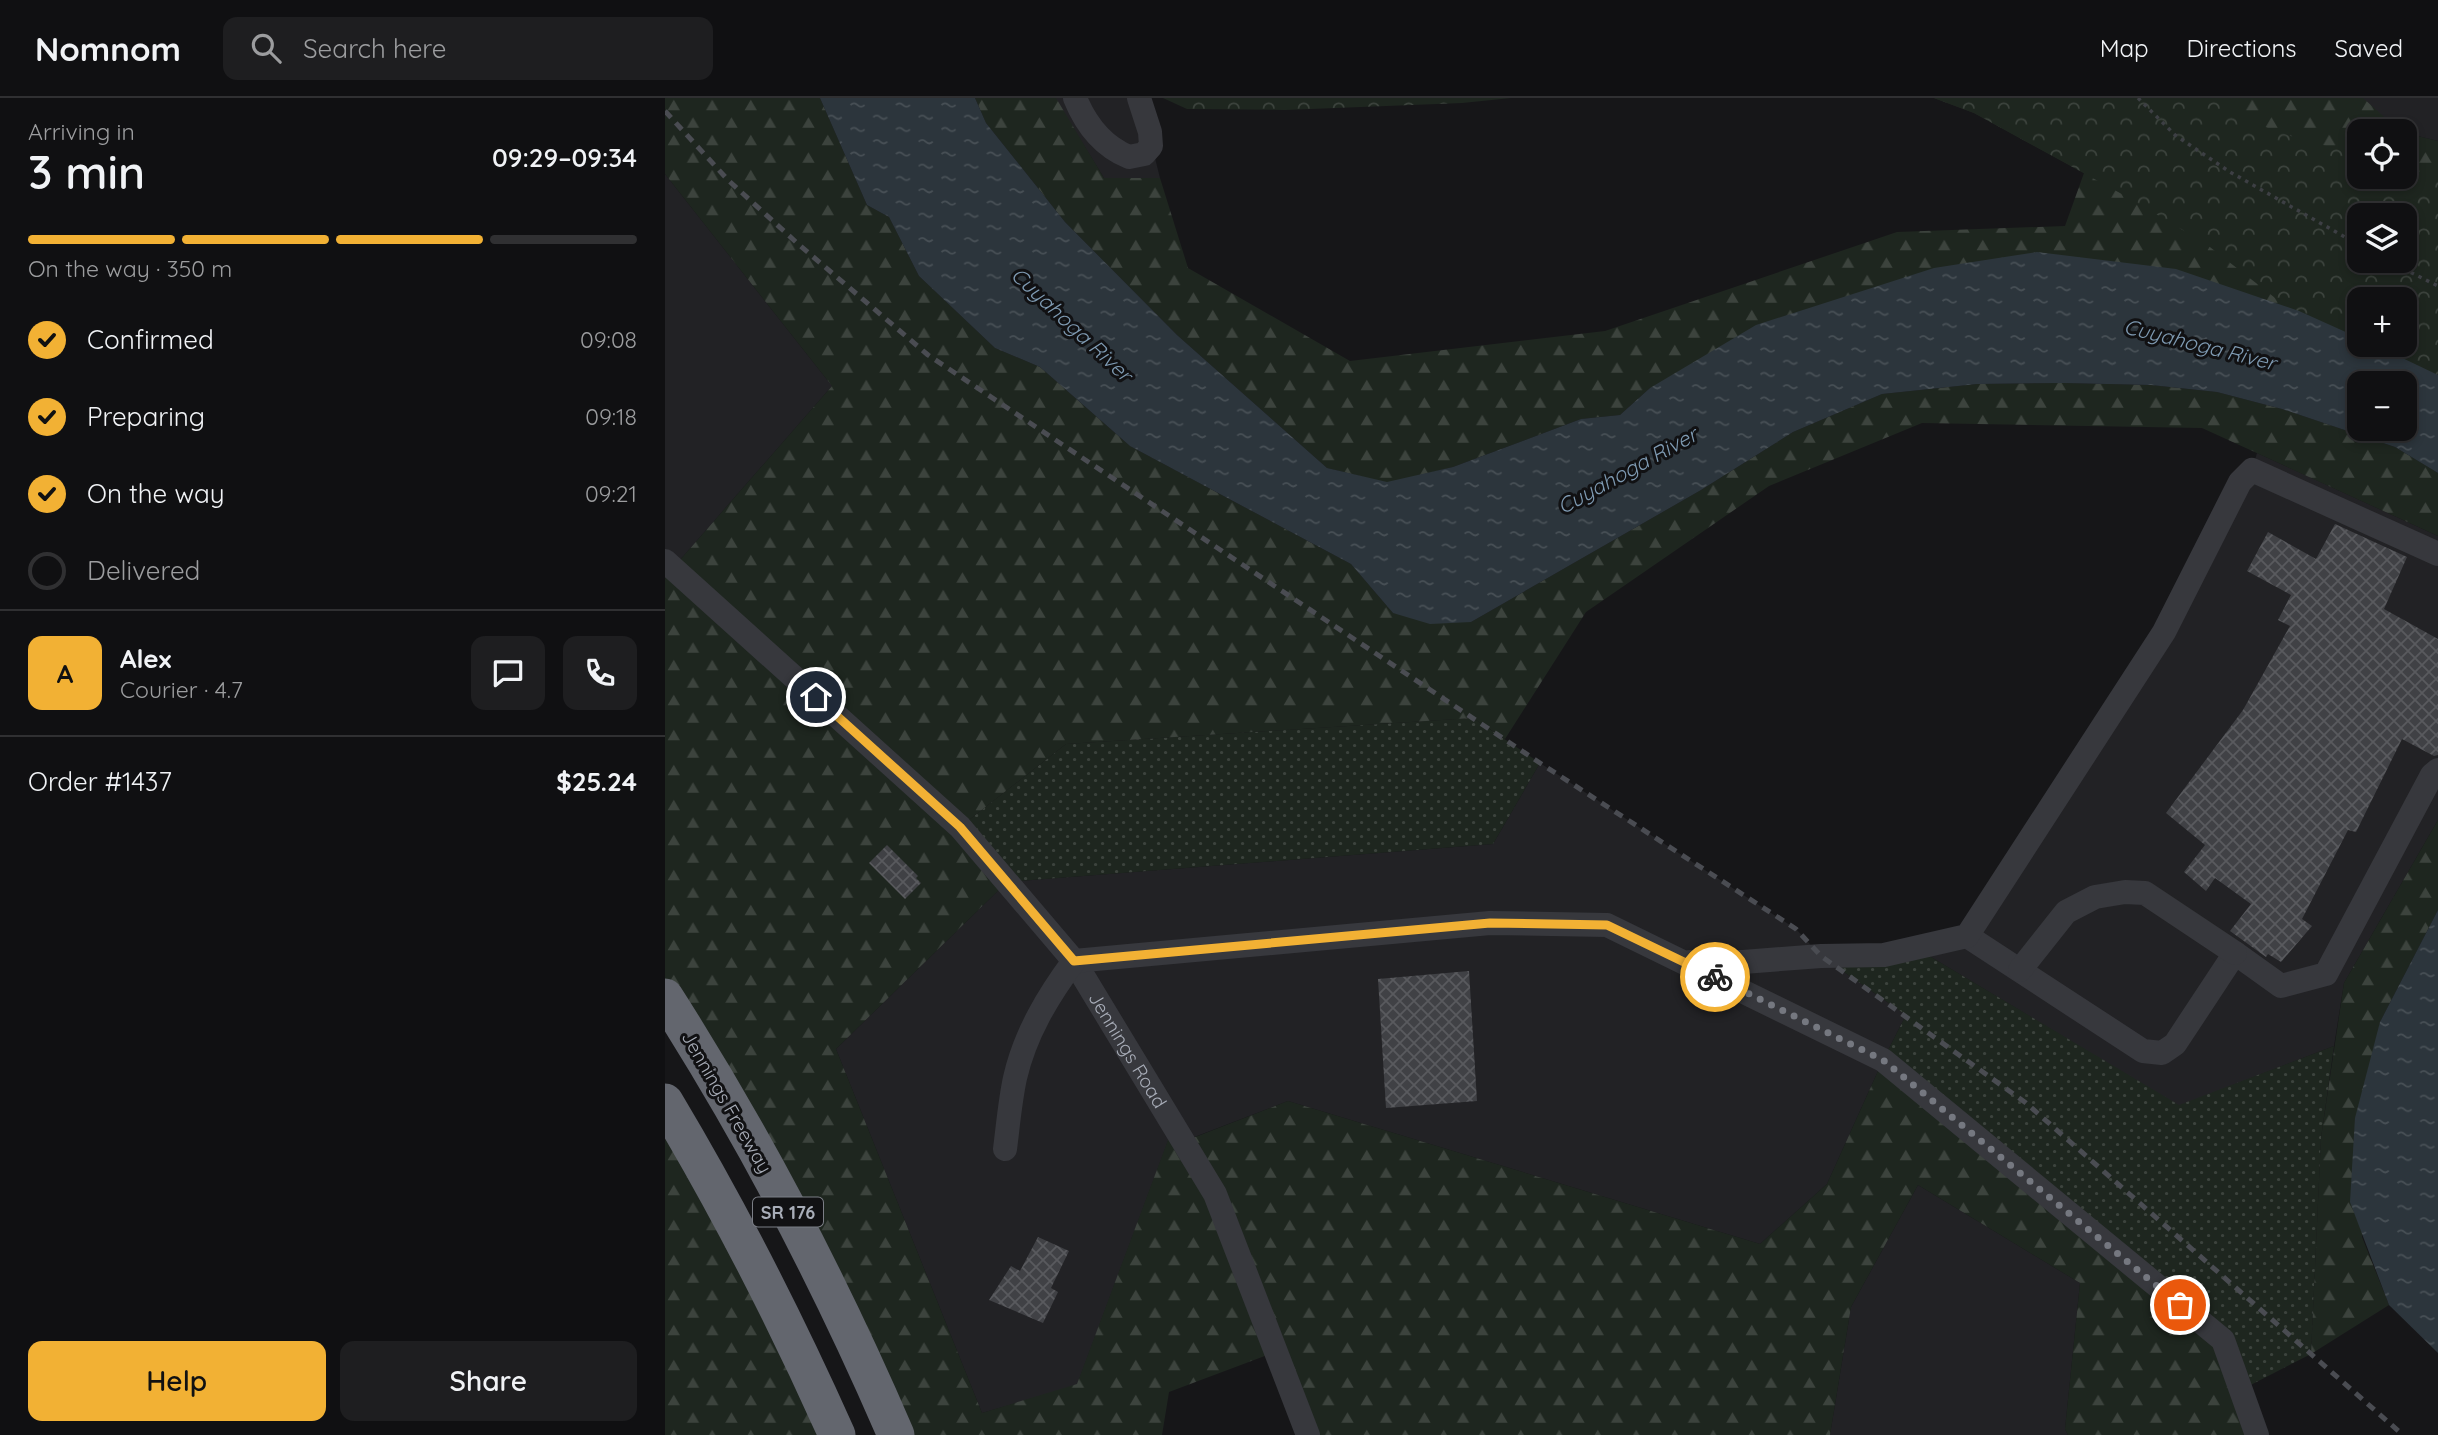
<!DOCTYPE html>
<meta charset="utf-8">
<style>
:root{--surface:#101012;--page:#1e1e20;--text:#f1f3f6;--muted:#9c9d9f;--line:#303032;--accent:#f2b134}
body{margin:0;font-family:Quicksand,sans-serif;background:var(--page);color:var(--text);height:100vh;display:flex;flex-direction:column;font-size:26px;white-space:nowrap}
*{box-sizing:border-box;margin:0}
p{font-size:23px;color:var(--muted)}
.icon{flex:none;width:38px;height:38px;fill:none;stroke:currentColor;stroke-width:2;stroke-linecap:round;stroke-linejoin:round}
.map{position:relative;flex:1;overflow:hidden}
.side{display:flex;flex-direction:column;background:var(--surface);width:665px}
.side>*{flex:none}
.controls{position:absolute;left:1682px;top:21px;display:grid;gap:14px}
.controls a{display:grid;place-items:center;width:70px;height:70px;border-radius:14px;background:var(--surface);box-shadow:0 4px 10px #0003,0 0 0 2px var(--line);font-size:35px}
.pin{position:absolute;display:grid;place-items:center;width:60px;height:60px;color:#fff;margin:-30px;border:4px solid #fff;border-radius:50%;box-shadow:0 2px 7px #0007}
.courier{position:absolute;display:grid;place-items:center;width:70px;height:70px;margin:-35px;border:5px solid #f2b134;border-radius:50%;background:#fff;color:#222;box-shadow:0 2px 9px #0007}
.overview em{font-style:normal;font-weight:600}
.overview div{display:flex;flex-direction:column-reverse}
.overview{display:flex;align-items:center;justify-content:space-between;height:119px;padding:0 28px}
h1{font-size:46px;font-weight:600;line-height:52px}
.bar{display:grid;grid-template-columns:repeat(4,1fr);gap:10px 7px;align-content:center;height:84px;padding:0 28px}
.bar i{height:9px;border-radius:5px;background:var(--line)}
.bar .current{background:var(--accent)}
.bar p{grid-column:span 4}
.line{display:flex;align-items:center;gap:18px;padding:0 28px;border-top:2px solid var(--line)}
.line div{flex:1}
.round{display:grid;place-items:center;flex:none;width:74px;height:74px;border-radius:14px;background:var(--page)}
ol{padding:0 28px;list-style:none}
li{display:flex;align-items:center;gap:21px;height:77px}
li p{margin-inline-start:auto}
li .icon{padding:7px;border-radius:50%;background:var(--accent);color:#111;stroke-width:4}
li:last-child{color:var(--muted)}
li i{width:38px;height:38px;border:4px solid var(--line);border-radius:50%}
.action{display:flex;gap:14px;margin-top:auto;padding:14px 28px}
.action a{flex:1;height:80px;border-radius:14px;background:var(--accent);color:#111;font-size:28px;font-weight:600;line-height:80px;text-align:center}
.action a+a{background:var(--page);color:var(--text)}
header{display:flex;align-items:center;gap:42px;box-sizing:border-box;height:98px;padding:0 35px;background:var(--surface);border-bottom:2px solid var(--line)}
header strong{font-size:33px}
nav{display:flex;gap:38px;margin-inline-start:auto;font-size:24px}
.search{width:490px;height:63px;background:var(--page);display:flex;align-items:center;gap:18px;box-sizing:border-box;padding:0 24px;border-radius:14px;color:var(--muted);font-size:26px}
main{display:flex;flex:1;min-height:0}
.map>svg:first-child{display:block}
</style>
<header>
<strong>Nomnom</strong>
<div class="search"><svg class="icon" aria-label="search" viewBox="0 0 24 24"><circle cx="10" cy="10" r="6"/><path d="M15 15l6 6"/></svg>Search here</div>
<nav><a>Map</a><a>Directions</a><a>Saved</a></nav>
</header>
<main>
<section class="side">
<div class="overview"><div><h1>3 min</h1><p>Arriving in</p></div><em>09:29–09:34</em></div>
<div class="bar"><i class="current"></i><i class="current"></i><i class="current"></i><i></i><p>On the way · 350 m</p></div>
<ol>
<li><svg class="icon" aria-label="check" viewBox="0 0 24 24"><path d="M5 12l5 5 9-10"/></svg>Confirmed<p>09:08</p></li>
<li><svg class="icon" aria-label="check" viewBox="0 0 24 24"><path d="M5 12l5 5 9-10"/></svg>Preparing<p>09:18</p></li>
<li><svg class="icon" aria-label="check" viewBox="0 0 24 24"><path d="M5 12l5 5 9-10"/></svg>On the way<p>09:21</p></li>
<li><i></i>Delivered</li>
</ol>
<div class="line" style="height:126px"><b class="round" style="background:var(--accent);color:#111">A</b><div><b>Alex</b><p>Courier · 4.7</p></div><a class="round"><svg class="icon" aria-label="chat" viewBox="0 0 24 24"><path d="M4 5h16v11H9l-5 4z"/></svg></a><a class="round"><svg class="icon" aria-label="phone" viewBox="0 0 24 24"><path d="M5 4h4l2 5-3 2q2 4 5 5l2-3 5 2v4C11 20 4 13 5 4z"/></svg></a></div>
<div class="line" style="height:91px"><div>Order #1437</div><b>$25.24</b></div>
<div class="action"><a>Help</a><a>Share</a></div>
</section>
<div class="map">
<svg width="1773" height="1337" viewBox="0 0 1773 1337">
<defs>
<pattern id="grass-dots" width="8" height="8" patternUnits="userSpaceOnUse" patternTransform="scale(1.75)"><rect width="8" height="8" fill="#1e261f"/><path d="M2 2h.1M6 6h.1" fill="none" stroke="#3c433d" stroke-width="1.8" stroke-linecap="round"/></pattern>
<pattern id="forest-firs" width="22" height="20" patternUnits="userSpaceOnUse" patternTransform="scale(1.75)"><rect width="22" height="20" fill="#1e261f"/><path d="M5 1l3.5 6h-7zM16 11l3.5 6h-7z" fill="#3c433d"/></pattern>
<pattern id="park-crowns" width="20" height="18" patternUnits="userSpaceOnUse" patternTransform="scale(1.75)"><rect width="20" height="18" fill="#1e261f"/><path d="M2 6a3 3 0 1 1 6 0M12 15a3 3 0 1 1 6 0" fill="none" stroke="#3c433d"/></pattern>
<pattern id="water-ripples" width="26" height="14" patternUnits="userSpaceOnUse" patternTransform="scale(1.75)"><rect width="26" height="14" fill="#2c353c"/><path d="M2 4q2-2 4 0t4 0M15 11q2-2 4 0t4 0" fill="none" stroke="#485056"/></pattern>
<pattern id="building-cross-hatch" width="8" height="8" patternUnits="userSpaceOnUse" patternTransform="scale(1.75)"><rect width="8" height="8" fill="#404145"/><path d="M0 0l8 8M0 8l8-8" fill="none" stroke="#595a5e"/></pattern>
</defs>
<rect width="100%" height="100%" fill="#161618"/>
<!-- built -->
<g fill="#222225">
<polygon points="390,0 475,0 495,80 439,80"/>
<polygon points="1617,0 1773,0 1773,43 1740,35 1740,33 1732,33"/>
<polygon points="0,76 167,288 8,470 0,463"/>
<polygon points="1592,355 1773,438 1773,722 1679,885 1669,948 1514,1008 1251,850 1302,837 1587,372"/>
<polygon points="875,665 1131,831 1156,858 1241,917 1218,962 1162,1086 1095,1146 623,1003 519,1043 509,1027 412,1287 317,1315 171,951 342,784 828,746"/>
<polygon points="1253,1087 1415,1185 1400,1331 1403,1337 1165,1337 1186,1209"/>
</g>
<!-- grass -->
<g fill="url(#grass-dots)">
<polygon points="808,620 875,665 828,746 342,784 295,729 401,646"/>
<polygon points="1251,850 1514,1007 1669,948 1656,1040 1646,1256 1576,1292 1218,962 1241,917 1156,858"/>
</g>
<!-- forest -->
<g fill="url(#forest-firs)" fill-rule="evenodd">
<polygon points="0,0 155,0 202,107 224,119 254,178 330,250 375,269 465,348 686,466 728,515 806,524 1036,392 1128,334 1217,296 1312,286 1399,285 1486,287 1552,294 1617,311 1730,349 1773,375 1773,438 1537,330 1257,325 1104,388 921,514 840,641 808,620 401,646 295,729 342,784 171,951 317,1315 412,1286 509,1026 520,1043 623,1003 1095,1146 1162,1086 1218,962 1558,1242 1592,1337 1403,1337 1400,1331 1415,1185 1253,1087 1186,1209 1165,1337 643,1337 610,1254 504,1294 497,1337 231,1337 0,899 0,463 8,470 167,288 0,76"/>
<path d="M310 0H391L439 80H495L523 170 685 263 940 233 1232 134 1400 128 1419 75 1309 15 1269 0H1698L1735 33H1694V79H1740V35L1773 43V277L1740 247V201H1694L985 290 955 317 916 321 788 369 723 385 662 370 512 237 400 124 321 25ZM1694 117H1740V163H1694Z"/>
<polygon points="1773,722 1773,812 1715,924 1697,1139 1724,1207 1646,1256 1656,1040 1679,885"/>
<polygon points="0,1004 172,1337 0,1337"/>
</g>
<!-- park -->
<g fill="url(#park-crowns)" fill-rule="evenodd">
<polygon points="498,0 846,0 797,5 620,12 522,11"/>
<path d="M1269 0H1553C1585 32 1651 45 1694 56V79H1740V67L1773 80V286L1698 247H1740V201H1694V245L1664 242 1541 146 1464 100 1309 15ZM1694 117H1740V163H1694Z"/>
</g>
<!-- water -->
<g fill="url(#water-ripples)" fill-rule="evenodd">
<path d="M155 0H310L321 25 400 124 512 237 662 370 722 384 788 369 916 321 955 317 985 290 1091 227 1269 170 1372 154 1511 171 1634 213 1694 240V247H1710L1773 277V375L1730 349 1617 311 1552 294 1486 287 1399 285 1312 286 1217 296 1128 334 1036 392 806 524 765 526 728 515 686 466 465 348 375 269 330 250 254 178 224 119 202 107ZM1694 285H1740V331H1694Z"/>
<polygon points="1773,812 1773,1255 1724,1207 1685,1104 1690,1020 1715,924"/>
</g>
<!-- building -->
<g fill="url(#building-cross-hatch)">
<polygon points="1670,426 1742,459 1719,511 1773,541 1773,657 1769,658 1737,641 1691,734 1683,732 1637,821 1647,828 1616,864 1603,856 1601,859 1565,833 1586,806 1550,780 1541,793 1519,774 1540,747 1501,715 1578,612 1625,528 1613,522 1626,497 1582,473 1603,434 1651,461"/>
<polygon points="222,747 253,778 251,780 256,785 240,801 204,765"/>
<polygon points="804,873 812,1003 721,1010 713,881"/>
<polygon points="373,1139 404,1153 386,1190 393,1194 378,1225 324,1202 346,1168 355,1173"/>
</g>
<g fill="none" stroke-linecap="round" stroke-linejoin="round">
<!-- path -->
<g stroke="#3d3f44" stroke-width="3.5" stroke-dasharray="3.5 5" stroke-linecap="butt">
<polyline points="1473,0 1510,37 1565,74 1694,147"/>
<polyline points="1723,163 1773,188"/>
</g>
<!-- minor -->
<g stroke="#37383d" stroke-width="24">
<path d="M410 0C421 27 437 48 464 59L479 56 486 48 485 34 474 0"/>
<path id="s1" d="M0 463 295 729 409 863 550 1096 643 1337"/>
<polyline points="1302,838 1478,953 1497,955 1510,946 1570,855 1616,888 1661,876 1767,677 1773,672"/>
<polyline points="409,863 825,825 942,827 1218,962 1558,1242 1592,1337"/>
<polyline points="1025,864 1078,864 1156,858 1219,857 1302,838 1499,534 1575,384 1587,372 1773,456"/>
<polyline points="1355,872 1401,814 1430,799 1460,794 1480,795 1570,855"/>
<path d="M340 1051C343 1028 345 1003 350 980 360 936 383 898 409 863"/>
</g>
<!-- highway -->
<g stroke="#63666e" stroke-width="37">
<path d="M0 899C89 1038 166 1186 231 1337"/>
<path d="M0 1004C64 1111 121 1223 172 1337"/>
</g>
<!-- rail -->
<polyline stroke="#4a4c52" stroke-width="5" stroke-dasharray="9 7" stroke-linecap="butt" points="0,13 63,82 132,145 263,257 875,665 1131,831 1156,858 1361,1005 1738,1337"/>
</g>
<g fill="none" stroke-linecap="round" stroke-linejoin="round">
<!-- done -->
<polyline stroke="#757880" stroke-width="7" stroke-dasharray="0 12.6" points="1050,879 1218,962 1515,1207"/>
<!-- route -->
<polyline stroke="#f2b134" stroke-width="9" points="151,599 295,729 409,863 825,825 942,827 1050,879"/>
</g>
<g text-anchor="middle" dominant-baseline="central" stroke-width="6" stroke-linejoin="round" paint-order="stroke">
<!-- shield labels -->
<rect fill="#111113" stroke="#7b7e86" stroke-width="2" x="88" y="1099.5" width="70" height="29" rx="5"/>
<g font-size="18" font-weight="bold" fill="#a8adb8">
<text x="123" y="1114">SR 176</text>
</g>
<!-- street labels -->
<g font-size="19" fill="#a8adb8" stroke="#111113">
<text stroke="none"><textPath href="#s1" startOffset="677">Jennings Road</textPath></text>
<text transform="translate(62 1004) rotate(60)">Jennings Freeway</text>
</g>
<!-- water labels -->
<g font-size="21" font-style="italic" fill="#7f9bb3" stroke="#111113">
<text transform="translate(407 226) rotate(43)">Cuyahoga River</text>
<text transform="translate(1535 246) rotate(14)">Cuyahoga River</text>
<text transform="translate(962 372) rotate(-29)">Cuyahoga River</text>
</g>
</g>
</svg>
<div class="controls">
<a><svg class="icon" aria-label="locate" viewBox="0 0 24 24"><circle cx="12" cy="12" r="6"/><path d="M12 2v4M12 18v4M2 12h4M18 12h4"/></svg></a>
<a><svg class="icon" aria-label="layers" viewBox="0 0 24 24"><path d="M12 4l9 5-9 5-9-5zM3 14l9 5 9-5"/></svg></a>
<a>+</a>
<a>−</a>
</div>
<div class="pin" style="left:1515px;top:1207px;background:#ea580c"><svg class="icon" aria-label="bag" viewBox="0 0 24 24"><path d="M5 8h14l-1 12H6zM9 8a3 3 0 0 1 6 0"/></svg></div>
<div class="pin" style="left:151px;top:599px;background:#1f2937"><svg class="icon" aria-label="home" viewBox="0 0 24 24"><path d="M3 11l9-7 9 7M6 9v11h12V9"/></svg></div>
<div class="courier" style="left:1050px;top:879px"><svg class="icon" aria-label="bike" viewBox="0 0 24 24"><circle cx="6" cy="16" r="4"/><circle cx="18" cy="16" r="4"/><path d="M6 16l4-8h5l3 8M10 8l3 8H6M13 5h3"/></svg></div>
</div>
</main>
